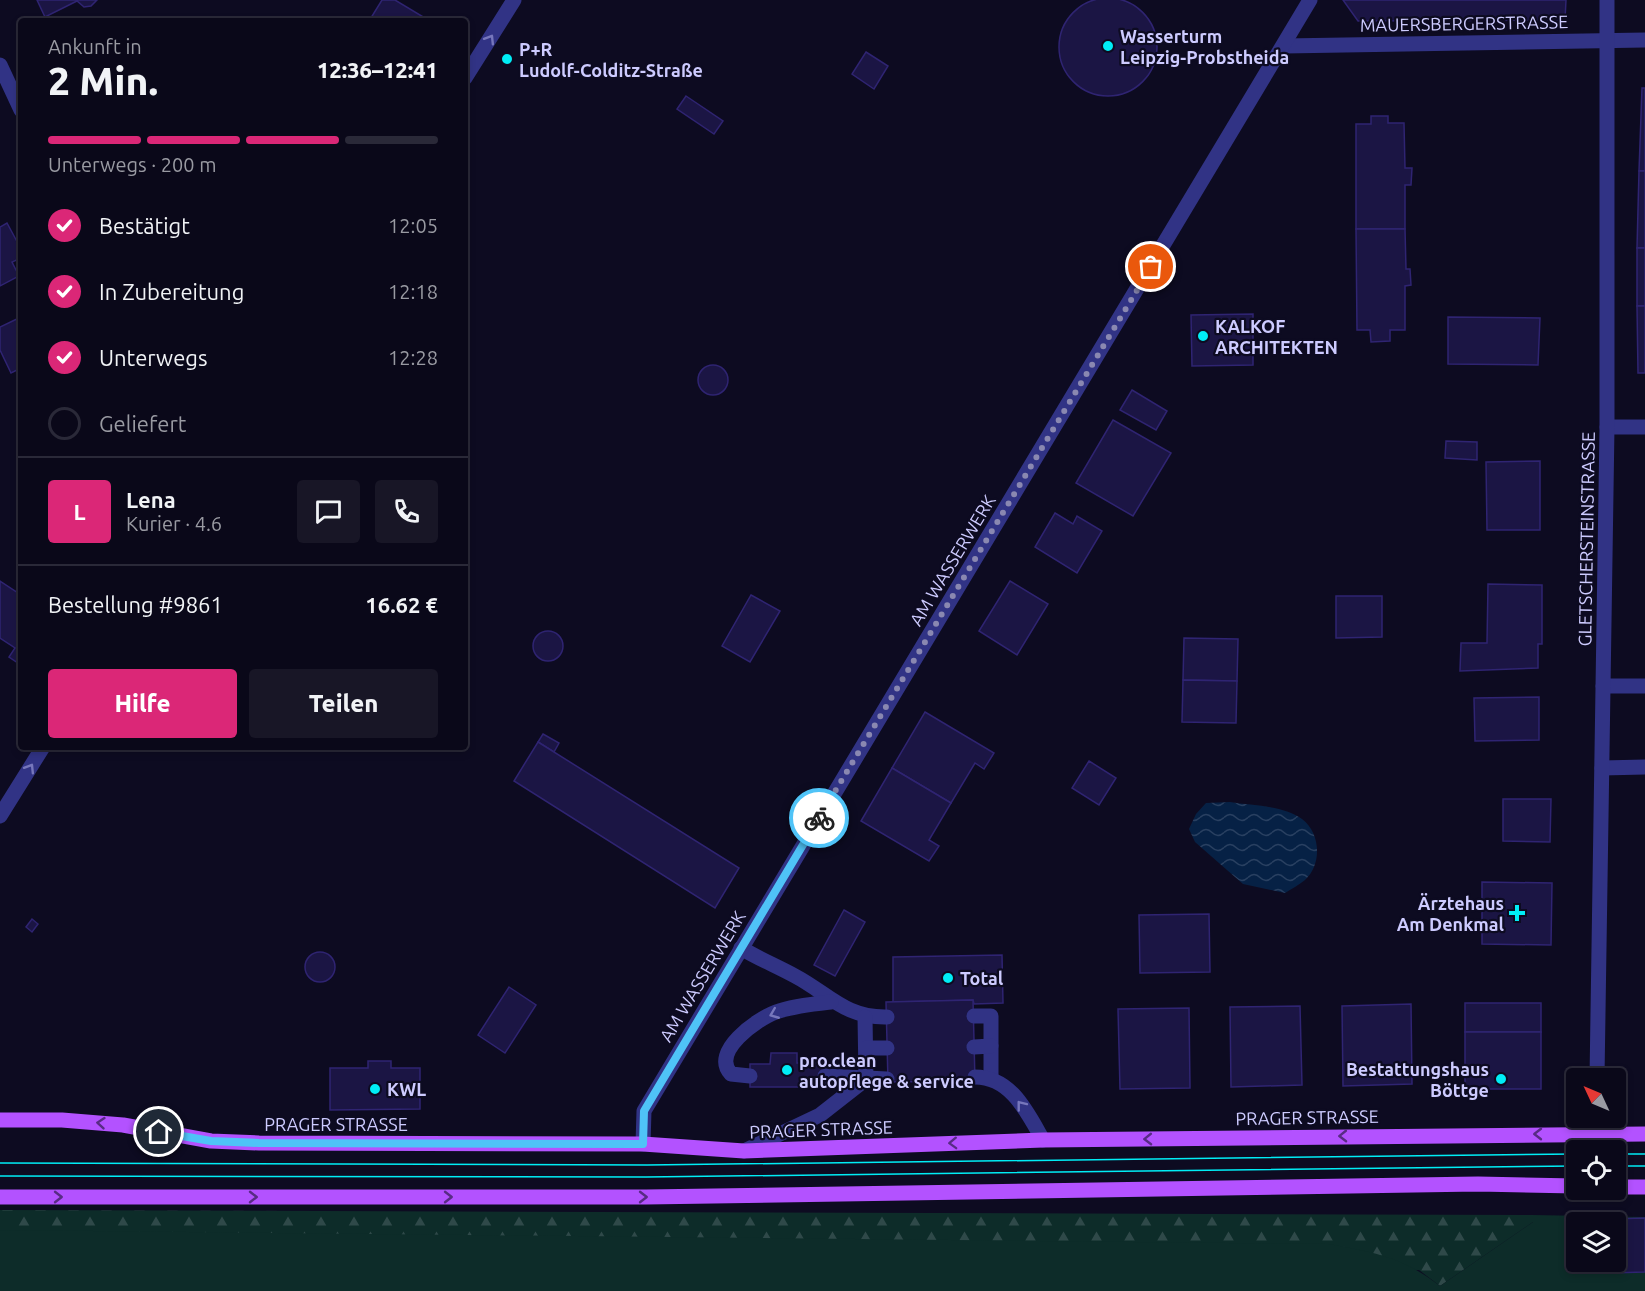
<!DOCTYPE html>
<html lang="de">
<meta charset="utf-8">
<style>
:root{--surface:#0a0819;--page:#181626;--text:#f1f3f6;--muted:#999aa2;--line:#2a2938;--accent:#db2777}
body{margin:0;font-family:Ubuntu,sans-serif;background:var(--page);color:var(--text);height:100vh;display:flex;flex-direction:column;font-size:22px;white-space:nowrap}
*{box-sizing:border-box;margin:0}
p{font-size:20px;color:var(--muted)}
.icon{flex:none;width:33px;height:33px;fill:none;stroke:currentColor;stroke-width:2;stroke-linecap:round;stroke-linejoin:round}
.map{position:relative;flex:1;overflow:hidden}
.sheet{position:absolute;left:18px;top:18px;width:450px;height:732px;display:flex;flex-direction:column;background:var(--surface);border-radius:6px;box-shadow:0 3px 9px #0003,0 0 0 2px var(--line)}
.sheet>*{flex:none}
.needle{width:39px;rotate:314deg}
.tools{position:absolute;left:1566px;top:1068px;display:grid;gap:12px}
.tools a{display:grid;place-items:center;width:60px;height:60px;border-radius:6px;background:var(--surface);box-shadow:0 3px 9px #0003,0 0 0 2px var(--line);font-size:30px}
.pin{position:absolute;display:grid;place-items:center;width:51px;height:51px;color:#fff;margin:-26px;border:3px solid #fff;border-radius:50%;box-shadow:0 2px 6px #0007}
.courier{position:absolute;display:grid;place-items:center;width:60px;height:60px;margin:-30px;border:4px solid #4fc3f7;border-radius:50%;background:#fff;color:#222;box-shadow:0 2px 8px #0007}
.headline em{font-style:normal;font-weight:800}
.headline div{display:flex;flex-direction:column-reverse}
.headline{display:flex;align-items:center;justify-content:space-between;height:102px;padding:0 30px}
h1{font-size:39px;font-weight:800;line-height:45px}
.bar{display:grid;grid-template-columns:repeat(4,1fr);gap:9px 6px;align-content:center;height:72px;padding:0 30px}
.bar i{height:8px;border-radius:4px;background:var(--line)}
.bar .on{background:var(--accent)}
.bar p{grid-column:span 4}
.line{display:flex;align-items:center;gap:15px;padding:0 30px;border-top:2px solid var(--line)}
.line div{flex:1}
.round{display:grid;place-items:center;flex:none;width:63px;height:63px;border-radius:6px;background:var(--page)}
ol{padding:0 30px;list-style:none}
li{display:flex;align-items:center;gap:18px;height:66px}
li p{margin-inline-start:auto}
li .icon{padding:6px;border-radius:50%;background:var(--accent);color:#fff;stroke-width:4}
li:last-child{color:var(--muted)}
li i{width:33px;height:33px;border:3px solid var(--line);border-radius:50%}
.cta{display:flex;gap:12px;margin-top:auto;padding:12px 30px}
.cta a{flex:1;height:69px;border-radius:6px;background:var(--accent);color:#fff;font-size:24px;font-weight:800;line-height:69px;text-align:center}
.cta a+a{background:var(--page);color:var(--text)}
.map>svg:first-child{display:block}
</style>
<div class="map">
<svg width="1645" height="1291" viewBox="0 0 1645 1291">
<defs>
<pattern id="forest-firs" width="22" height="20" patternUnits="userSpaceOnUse" patternTransform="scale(1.5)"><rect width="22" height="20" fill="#0d2c29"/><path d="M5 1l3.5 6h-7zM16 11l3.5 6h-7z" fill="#2f4949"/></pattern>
<pattern id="water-waves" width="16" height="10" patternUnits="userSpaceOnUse" patternTransform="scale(1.5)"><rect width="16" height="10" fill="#062145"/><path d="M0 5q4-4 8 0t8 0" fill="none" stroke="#294061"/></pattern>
</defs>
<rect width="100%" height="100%" fill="#0d0b21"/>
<!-- forest -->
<polygon fill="url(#forest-firs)" points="0,1210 1533,1215 1533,1222 1440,1286 1419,1270 0,1231"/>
<!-- park -->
<path fill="#0d2c29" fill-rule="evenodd" d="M1533 1215 1645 1217V1291H0V1230L1328 1244C1373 1252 1403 1257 1440 1286L1533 1222ZM1576 1222H1616V1262H1576Z"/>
<!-- water -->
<path fill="url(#water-waves)" d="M1230 802C1253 806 1283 805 1302 819 1321 833 1322 865 1305 880 1299 885 1291 889 1285 893L1243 884 1195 842 1189 829 1196 814 1206 803Z"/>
<!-- building -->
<g fill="#1b1544" stroke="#2f2472" stroke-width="1.5">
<circle cx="1108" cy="47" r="49"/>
<polygon points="37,0 97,0 91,6 84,7 77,1 45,17"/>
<polygon points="382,0 395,0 430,21 369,21"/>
<polygon points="1343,0 1566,0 1565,20 1358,21"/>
<polygon points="866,52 888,66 874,89 852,74"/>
<polygon points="1642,88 1645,88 1645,171 1639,171"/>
<polygon points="686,96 723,121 714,134 677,109"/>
<polygon points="1371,116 1388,116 1388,123 1404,123 1405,168 1412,168 1411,185 1405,185 1405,229 1356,229 1356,124 1371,124"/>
<polygon points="1639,171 1645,171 1645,248 1637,248"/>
<polygon points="7,223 21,249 21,258 12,262 19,276 0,286 0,227"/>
<polygon points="1356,229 1405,229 1406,269 1410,269 1411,285 1405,286 1405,330 1390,330 1390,341 1371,342 1370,330 1357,330"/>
<rect x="1637" y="248" width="8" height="58"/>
<polygon points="1637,306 1645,306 1645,373 1638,373"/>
<polygon points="1253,314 1253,365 1192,366 1191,315"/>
<polygon points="21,317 21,368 11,373 0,350 0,327"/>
<polygon points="1448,317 1540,318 1538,365 1448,364"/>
<circle cx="713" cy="380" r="15"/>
<polygon points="1132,390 1167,411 1156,430 1120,410"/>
<polygon points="1113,420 1171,453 1133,516 1076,483"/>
<polygon points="1446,441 1477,442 1477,460 1445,458"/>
<polygon points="1540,461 1540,530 1487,530 1486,462"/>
<polygon points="1055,513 1073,524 1077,516 1102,531 1077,573 1035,547"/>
<polygon points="0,581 21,595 21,665 9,657 15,648 0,638"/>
<polygon points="1010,581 1048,604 1017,655 979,631"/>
<polygon points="1488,584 1542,585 1542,644 1538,644 1538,668 1460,671 1461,643 1487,643"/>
<polygon points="751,595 780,611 750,662 722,646"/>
<polygon points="1336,596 1382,596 1382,637 1336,638"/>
<circle cx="548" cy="646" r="15"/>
<polygon points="1184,638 1238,639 1237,681 1183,680"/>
<polygon points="1183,680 1237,681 1236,723 1182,722"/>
<polygon points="1539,697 1539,740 1475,741 1474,698"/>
<polygon points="925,712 994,753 984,769 975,763 951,803 892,768"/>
<polygon points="543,734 559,743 554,752 538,742"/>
<polygon points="538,742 739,868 715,908 514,781"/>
<polygon points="1089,761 1116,778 1099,805 1072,788"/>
<polygon points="892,768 951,803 929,840 939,846 929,861 861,821"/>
<polygon points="1503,799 1551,799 1550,842 1503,841"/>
<polygon points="1482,882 1552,883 1551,945 1482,944"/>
<polygon points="844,910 865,922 835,976 814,965"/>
<polygon points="1209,914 1210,972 1140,973 1139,915"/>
<polygon points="32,919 38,924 32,932 26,927"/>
<circle cx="320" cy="967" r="15"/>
<polygon points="1002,955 1003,1003 974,1004 973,1000 893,1002 893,957"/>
<polygon points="509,987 536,1005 505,1053 478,1035"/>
<polygon points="973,1000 975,1081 888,1082 886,1002"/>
<rect x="1465" y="1003" width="76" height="29"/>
<polygon points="1411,1004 1412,1084 1343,1086 1342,1006"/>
<polygon points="1300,1006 1302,1085 1231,1087 1230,1007"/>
<polygon points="1189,1008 1190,1088 1120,1089 1118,1009"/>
<rect x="1465" y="1032" width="76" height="57"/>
<polygon points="771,1053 797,1053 797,1063 825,1063 825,1087 750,1087 750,1064 770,1064"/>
<polygon points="368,1061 391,1061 391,1068 420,1068 420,1109 330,1110 330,1068 368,1068"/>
<polygon points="1645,1218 1645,1272 1610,1273 1610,1262 1616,1262 1616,1222 1610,1222 1610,1219"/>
</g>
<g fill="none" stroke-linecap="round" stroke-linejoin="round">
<!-- service -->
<g stroke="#313385" stroke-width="15">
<polyline points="1603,686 1645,686"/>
<polyline points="1602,768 1645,767"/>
<path d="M741 948C759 959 777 966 795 976 829 994 845 1018 887 1017"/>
<polyline points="974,1016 991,1016 991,1077"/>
<polyline points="865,1017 866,1079"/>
<polyline points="974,1047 991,1046"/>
<polyline points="866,1048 887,1048"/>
<path d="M750 1076 731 1074C710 1052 757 1019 776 1012 793 1006 813 1004 831 1002"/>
<polyline points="825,1076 887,1079"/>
<path d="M975 1077C1011 1077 1027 1112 1043 1140"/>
<polyline points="744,1151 820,1115 866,1079"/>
</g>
<!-- minor -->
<g stroke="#313385" stroke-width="15">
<polyline points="1284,46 1645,40"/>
<polyline points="0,65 21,110"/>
<polyline points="1607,427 1645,427"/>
<polyline points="1597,1078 1607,427 1607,0"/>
<polyline points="1596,1134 1596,1118"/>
<polyline points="643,1144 644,1111 1310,0"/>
</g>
<!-- tertiary -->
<g stroke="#313385" stroke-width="15">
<polyline points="465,78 514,0"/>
<polyline points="0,816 43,747"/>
</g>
<!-- primary -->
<g stroke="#b352ff" stroke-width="15">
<polyline points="0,1120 62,1120 123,1125 211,1141 259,1143 643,1144 744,1151 1043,1140 1645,1134"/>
<polyline points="1616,1187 1645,1187"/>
<polyline points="0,1197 646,1197 1478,1184 1576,1186"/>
</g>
<!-- tram -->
<g stroke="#00edf6" stroke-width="1.5">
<polyline points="1616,1154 1645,1154"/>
<polyline points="0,1163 647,1165 1576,1154"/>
<polyline points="1616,1166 1645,1166"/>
<polyline points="0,1176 646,1177 1576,1166"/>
</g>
</g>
<!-- one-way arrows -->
<defs><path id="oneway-chevron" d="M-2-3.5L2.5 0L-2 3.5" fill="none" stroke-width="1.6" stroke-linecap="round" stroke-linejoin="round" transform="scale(1.5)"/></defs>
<g stroke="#7777bc">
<use href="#oneway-chevron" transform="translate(490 39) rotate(-58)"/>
<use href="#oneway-chevron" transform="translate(30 768) rotate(-58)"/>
<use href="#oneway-chevron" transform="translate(774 1014) rotate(158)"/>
<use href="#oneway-chevron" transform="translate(1021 1105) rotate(-128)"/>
</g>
<g stroke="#582b85">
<use href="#oneway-chevron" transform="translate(101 1123) rotate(-175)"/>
<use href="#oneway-chevron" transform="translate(1538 1134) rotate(180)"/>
<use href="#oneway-chevron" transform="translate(1343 1136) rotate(179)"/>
<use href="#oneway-chevron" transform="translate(1148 1139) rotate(179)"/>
<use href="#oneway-chevron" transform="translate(953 1143) rotate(178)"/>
<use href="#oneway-chevron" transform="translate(58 1197)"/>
<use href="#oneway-chevron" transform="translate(253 1197)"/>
<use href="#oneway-chevron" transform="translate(448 1197)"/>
<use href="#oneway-chevron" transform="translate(643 1197)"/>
</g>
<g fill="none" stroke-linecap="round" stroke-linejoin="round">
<!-- done -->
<polyline stroke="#8a88b1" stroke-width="6" stroke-dasharray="0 10.8" points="819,818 1151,267"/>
<!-- route -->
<polyline stroke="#4fc3f7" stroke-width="8" points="159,1132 211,1141 259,1143 643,1144 644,1111 819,818"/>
</g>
<!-- markers -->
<g fill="#00edf6" stroke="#0d0b21" stroke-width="2">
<circle cx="1108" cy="46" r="6"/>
<circle cx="507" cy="59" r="6"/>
<circle cx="1203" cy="336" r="6"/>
<path d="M1514 904h6v6h6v6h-6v6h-6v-6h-6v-6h6z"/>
<circle cx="948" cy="978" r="6"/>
<circle cx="787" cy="1070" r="6"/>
<circle cx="1501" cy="1079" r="6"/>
<circle cx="375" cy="1089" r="6"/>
</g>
<g text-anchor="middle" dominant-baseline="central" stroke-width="4.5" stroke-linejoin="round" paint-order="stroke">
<!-- street labels -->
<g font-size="18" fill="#cdcbff" stroke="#0d0b21">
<text transform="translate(1464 23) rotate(-1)">MAUERSBERGERSTRASSE</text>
<text transform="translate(1586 539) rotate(-89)">GLETSCHERSTEINSTRASSE</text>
<text transform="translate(952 560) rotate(-59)">AM WASSERWERK</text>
<text transform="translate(702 976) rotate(-59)">AM WASSERWERK</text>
<text transform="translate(1307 1117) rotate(-1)">PRAGER STRASSE</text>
<text x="336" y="1124">PRAGER STRASSE</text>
<text transform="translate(821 1129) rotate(-2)">PRAGER STRASSE</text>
</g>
<!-- poi labels -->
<g font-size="18" font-weight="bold" fill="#cdcbff" stroke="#0d0b21" text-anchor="start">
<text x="1120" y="36">Wasserturm<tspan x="1120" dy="21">Leipzig-Probstheida</tspan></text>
<text x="519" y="49">P+R<tspan x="519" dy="21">Ludolf-Colditz-Straße</tspan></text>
<text x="1215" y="326">KALKOF<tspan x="1215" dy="21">ARCHITEKTEN</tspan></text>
<text x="1504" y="903" text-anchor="end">Ärztehaus<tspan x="1504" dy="21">Am Denkmal</tspan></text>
<text x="960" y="978">Total</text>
<text x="799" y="1060">pro.clean<tspan x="799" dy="21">autopflege &amp; service</tspan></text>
<text x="1489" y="1069" text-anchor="end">Bestattungshaus<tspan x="1489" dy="21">Böttge</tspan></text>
<text x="387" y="1089">KWL</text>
</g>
</g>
</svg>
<div class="tools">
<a><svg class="needle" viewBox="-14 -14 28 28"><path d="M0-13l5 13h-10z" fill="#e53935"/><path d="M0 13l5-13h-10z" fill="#999aa2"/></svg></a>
<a><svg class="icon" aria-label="locate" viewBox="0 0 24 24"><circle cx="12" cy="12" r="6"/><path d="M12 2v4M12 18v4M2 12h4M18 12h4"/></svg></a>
<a><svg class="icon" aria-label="layers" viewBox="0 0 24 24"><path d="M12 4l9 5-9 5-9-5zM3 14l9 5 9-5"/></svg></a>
</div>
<div class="pin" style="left:1151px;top:267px;background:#ea580c"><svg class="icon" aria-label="bag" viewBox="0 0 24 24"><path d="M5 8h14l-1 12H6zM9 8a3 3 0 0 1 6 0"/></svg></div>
<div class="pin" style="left:159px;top:1132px;background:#1f2937"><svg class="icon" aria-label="home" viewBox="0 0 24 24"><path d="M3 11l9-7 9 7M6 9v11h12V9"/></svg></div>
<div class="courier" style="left:819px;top:818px"><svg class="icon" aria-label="bike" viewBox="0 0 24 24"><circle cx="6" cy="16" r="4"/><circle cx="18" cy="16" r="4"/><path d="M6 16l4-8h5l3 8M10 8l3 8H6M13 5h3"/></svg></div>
<section class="sheet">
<div class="headline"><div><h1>2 Min.</h1><p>Ankunft in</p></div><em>12:36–12:41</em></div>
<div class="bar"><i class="on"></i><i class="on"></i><i class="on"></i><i></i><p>Unterwegs · 200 m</p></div>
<ol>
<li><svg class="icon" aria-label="check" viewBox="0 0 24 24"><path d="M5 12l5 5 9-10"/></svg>Bestätigt<p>12:05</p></li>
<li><svg class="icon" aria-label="check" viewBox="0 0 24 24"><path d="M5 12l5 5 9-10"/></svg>In Zubereitung<p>12:18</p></li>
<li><svg class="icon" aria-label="check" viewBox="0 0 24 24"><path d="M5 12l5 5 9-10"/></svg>Unterwegs<p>12:28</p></li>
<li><i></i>Geliefert</li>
</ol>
<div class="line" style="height:108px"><b class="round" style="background:var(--accent);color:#fff">L</b><div><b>Lena</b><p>Kurier · 4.6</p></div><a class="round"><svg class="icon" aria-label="chat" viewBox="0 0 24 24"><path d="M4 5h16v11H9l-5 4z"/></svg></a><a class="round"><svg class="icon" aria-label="phone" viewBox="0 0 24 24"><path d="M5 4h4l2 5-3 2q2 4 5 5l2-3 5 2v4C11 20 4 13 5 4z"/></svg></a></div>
<div class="line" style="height:78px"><div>Bestellung #9861</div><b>16.62 €</b></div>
<div class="cta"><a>Hilfe</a><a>Teilen</a></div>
</section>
</div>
